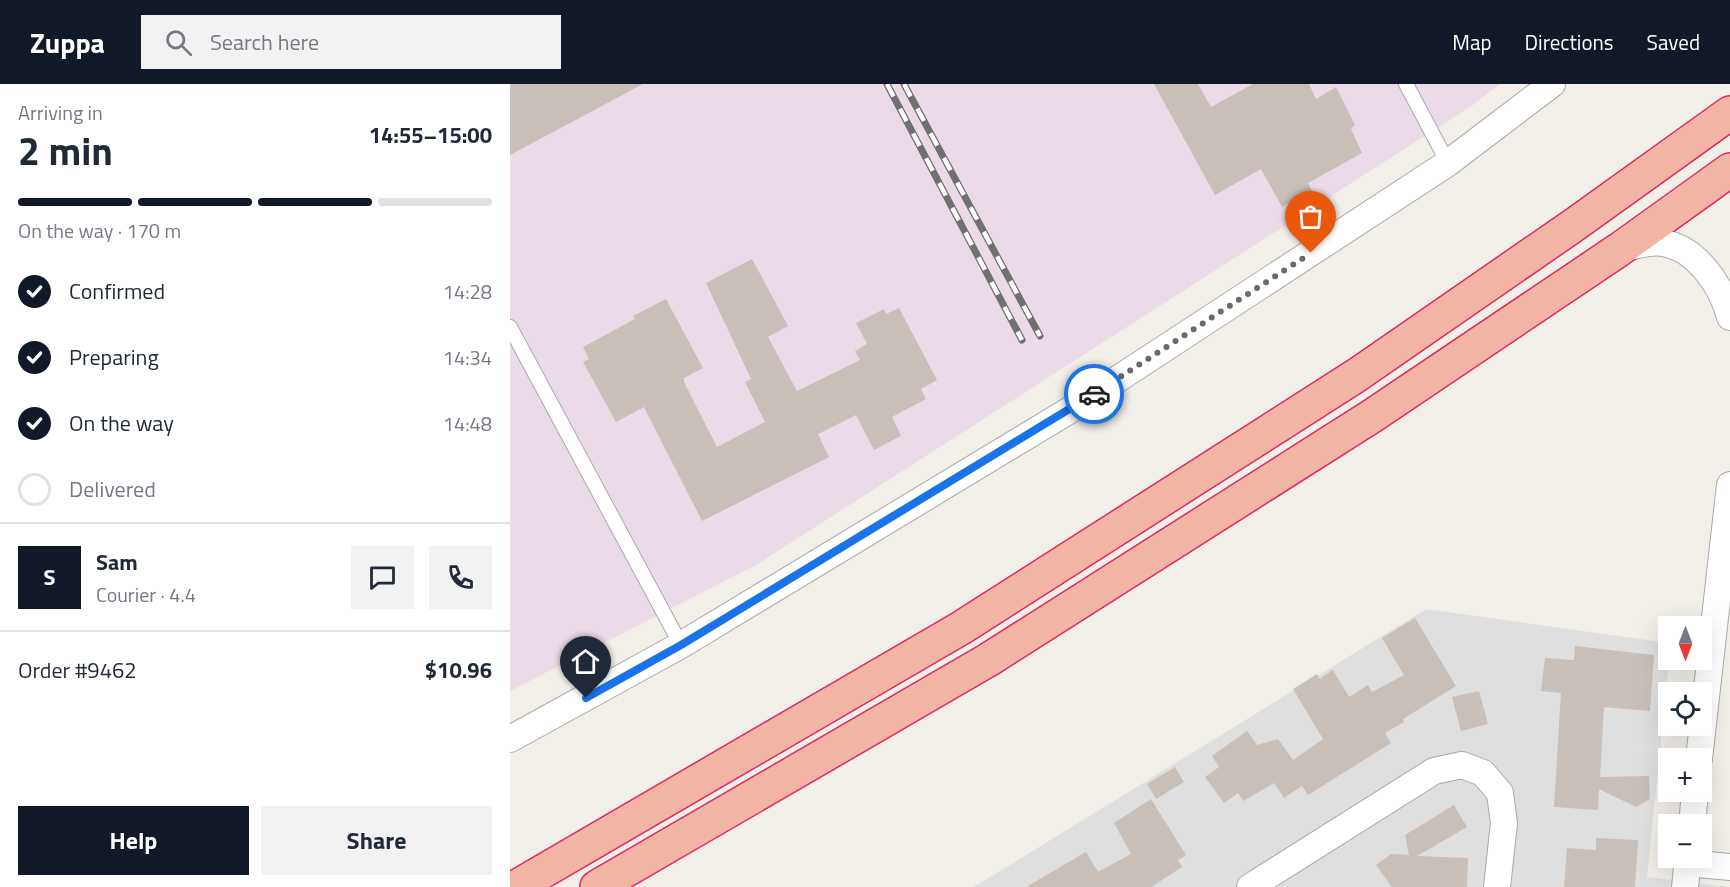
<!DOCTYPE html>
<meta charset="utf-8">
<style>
:root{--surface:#fff;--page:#f2f2f3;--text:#1f2937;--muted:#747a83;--line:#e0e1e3;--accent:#111827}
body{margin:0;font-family:"Titillium Web",sans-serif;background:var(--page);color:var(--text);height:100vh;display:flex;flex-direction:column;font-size:22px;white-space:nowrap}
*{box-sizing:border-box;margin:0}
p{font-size:20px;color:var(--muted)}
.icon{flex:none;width:33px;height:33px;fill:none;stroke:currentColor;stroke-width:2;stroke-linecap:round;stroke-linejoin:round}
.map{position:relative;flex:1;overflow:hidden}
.details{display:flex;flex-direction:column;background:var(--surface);width:510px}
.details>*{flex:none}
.needle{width:39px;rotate:180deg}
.fabs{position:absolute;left:1148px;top:532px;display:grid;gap:12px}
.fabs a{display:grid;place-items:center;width:54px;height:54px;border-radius:0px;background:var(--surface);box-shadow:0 6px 24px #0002;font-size:30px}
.pin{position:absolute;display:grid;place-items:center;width:51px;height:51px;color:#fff;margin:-62px -26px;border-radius:50% 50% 50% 0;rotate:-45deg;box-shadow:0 0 6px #0007}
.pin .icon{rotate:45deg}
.courier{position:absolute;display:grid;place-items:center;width:60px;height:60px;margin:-30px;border:4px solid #1a73e8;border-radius:50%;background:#fff;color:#222;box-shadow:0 2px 8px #0007}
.summary em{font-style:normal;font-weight:700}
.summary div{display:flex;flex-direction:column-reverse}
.summary{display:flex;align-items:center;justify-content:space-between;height:102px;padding:0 18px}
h1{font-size:39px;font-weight:700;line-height:45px}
.bar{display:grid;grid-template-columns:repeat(4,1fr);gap:9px 6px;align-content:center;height:72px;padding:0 18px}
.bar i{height:8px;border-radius:4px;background:var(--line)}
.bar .on{background:var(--accent)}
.bar p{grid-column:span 4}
.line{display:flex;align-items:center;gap:15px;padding:0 18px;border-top:2px solid var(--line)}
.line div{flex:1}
.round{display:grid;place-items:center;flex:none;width:63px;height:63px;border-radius:0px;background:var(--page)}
ol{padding:0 18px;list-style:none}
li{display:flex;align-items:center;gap:18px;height:66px}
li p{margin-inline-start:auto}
li .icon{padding:6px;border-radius:50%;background:var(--accent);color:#fff;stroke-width:4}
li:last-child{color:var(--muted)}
li i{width:33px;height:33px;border:3px solid var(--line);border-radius:50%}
.action{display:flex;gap:12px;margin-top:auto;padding:12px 18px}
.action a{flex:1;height:69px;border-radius:0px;background:var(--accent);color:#fff;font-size:24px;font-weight:700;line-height:69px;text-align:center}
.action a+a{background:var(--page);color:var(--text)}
header{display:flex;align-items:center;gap:36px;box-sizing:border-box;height:84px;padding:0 30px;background:var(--accent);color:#fff}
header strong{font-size:28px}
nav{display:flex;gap:33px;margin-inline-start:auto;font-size:21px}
.search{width:420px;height:54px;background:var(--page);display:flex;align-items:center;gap:15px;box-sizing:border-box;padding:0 21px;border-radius:0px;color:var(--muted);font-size:22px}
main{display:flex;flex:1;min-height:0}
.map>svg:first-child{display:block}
</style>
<header>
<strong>Zuppa</strong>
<div class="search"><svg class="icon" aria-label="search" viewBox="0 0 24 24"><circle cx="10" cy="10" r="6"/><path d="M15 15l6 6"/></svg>Search here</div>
<nav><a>Map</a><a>Directions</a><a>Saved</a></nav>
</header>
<main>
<section class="details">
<div class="summary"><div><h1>2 min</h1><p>Arriving in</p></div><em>14:55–15:00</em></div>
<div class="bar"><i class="on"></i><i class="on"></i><i class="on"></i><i></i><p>On the way · 170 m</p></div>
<ol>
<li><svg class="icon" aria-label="check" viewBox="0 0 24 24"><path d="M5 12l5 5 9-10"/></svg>Confirmed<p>14:28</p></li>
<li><svg class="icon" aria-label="check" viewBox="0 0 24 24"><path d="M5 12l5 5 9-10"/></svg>Preparing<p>14:34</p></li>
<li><svg class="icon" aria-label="check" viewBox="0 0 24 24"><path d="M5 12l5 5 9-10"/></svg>On the way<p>14:48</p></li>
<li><i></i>Delivered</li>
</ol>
<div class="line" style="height:108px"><b class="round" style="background:var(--accent);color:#fff">S</b><div><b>Sam</b><p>Courier · 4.4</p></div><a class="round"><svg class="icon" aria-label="chat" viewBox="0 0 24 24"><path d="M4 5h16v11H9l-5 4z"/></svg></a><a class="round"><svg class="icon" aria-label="phone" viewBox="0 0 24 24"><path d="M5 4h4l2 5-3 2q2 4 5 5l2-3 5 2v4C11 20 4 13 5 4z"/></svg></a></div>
<div class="line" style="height:78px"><div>Order #9462</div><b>$10.96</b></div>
<div class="action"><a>Help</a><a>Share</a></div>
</section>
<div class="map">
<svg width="1220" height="803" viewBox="0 0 1220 803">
<rect width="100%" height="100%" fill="#f2efe9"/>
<!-- residential -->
<polygon fill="#e0dfdf" points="916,525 1158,559 1159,576 1137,793 1220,803 464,803"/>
<!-- industrial -->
<polygon fill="#ebdbe8" points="0,0 990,0 963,21 246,481 0,607"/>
<!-- building -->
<g fill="#c7bfb8">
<polygon points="0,0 133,0 0,71"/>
<polygon points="644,0 688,0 701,23 743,0 799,0 806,15 826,3 845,41 841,45 852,69 798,99 802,107 772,123 751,85 705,111"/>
<polygon points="242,175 278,242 258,253 287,307 350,276 345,267 357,260 346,239 374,225 376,230 389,224 427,296 411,305 416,315 382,333 391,352 364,366 346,331 308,350 319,373 192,437 134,323 106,338 73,278 79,275 73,263 125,235 123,232 156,215 193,284 174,294 174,298 207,363 255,338 235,298 241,295 196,199"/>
<polygon points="905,534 946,602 893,635 894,638 875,649 881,659 798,711 792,702 774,714 764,699 733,717 728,709 714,719 695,693 709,683 702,672 737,647 747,661 768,655 783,676 813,655 783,605 807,590 809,595 823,586 839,613 858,601 862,608 894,591 872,554"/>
<polygon points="1065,562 1144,571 1140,627 1094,623 1090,693 1139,692 1140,715 1126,723 1089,705 1088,726 1044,723 1051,609 1031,607 1035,574 1064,576"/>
<polygon points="969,607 978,640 951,647 942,613"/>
<polygon points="665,683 674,698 646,715 637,700"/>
<polygon points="641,715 676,771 668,776 672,783 641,803 516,803 576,768 588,788 621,770 604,739"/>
<polygon points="944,721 957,743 907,772 958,774 957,803 882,803 866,781 881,770 899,771 895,751"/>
<polygon points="1086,754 1128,756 1125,803 1054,803 1057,764 1086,766"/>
</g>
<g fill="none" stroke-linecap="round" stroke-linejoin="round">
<!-- service casing -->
<g stroke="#a9a9a9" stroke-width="16">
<g id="service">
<polyline points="896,0 938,79"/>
<polyline points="0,243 171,561"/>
</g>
</g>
<!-- minor casing -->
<g stroke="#a9a9a9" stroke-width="28">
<g id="minor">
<path d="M1114 164C1126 162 1140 157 1152 159 1186 163 1212 202 1220 233"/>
<polyline points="0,655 171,561 565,323 938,79 1042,0"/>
<polyline points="1189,675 1220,401"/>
<polyline points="1182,741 1185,708"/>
<polyline points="1177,779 1220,783"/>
<polyline points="740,803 924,687 952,681 973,689 990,709 994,739 987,803"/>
<polyline points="1175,803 1178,774"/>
</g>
</g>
<!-- trunk casing -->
<g stroke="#dc2a67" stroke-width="36">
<g id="trunk">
<polyline points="6,803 451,544 847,291 1064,141 1220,29"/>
<polyline points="87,803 478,576 862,332 1110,165 1220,86"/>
</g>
</g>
<!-- service -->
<use href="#service" stroke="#fff" stroke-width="14"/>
<!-- minor -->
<use href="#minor" stroke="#fff" stroke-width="26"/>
<!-- trunk -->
<use href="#trunk" stroke="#f2b4a3" stroke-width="33"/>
<!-- rail casing -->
<g stroke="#707070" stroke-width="7">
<g id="rail">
<polyline points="377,0 512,256"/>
<polyline points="394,0 530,252"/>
</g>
</g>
<!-- rail -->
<use href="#rail" stroke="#fff" stroke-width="4.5" stroke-dasharray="14" stroke-linecap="butt"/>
</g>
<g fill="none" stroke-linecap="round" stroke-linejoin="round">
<!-- done -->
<polyline stroke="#6b6a68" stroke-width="6" stroke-dasharray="0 10.8" points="584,310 801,169"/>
<!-- route -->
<polyline stroke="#1a73e8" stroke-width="8" points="76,614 171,561 584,310"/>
</g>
</svg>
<div class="fabs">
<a><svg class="needle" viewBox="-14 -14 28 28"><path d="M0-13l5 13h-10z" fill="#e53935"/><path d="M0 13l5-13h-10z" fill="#747a83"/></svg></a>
<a><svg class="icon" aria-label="locate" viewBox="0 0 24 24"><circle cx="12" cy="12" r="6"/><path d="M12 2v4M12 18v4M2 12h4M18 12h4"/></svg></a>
<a>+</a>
<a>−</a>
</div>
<div class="pin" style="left:801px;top:169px;background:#ea580c"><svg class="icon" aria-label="bag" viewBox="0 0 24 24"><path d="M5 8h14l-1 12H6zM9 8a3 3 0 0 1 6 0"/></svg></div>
<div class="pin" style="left:76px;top:614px;background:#1f2937"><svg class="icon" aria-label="home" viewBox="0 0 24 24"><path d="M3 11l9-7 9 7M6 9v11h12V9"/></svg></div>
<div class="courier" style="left:584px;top:310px"><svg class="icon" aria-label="car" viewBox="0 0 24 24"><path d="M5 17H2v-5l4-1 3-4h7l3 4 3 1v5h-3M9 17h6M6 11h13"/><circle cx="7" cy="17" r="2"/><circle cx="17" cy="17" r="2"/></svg></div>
</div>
</main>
